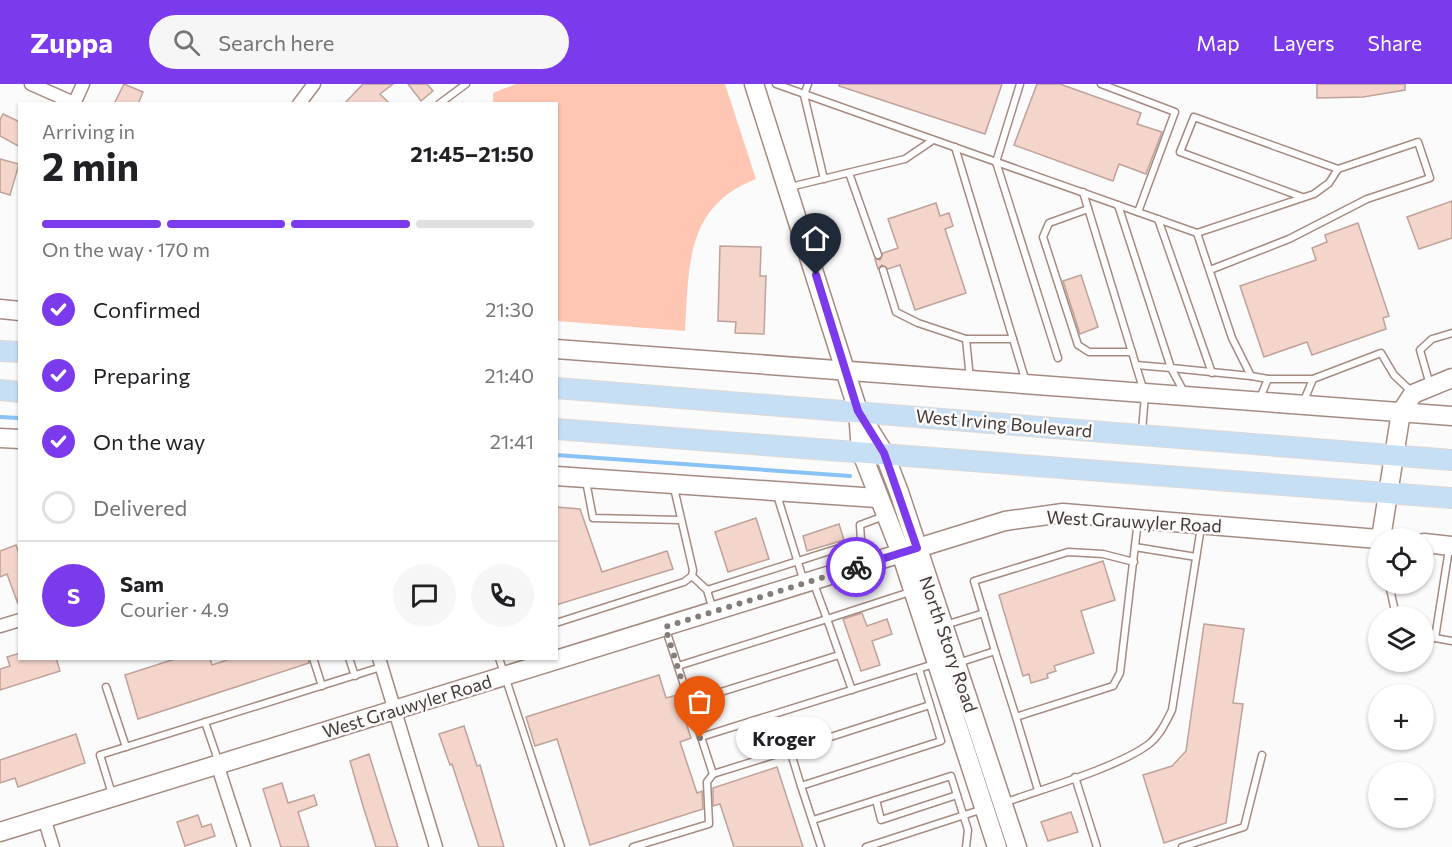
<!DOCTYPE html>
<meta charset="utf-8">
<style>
:root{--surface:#fff;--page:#f6f6f6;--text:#202124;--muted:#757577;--line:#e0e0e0;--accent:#7c3aed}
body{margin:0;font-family:Commissioner,sans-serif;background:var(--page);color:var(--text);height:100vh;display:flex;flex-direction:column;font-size:22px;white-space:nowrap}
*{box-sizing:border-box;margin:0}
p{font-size:20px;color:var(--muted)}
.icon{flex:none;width:33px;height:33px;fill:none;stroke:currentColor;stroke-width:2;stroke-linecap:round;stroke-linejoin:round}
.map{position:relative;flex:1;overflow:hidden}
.details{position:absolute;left:18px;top:18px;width:540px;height:558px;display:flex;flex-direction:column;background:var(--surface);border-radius:0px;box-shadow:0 2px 4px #0004}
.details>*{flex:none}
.tools{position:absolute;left:1368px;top:444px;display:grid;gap:12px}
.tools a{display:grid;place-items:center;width:66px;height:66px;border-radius:50%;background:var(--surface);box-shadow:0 2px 4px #0004;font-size:30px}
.pin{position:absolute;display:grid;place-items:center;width:51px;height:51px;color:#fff;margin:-62px -26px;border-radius:50% 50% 50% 0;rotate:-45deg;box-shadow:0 0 6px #0007}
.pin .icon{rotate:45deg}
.courier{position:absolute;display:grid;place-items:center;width:60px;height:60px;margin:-30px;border:4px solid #7c3aed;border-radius:50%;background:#fff;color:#222;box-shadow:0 2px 8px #0007}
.bubble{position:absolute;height:42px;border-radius:21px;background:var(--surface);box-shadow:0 2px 4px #0004;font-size:20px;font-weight:700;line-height:42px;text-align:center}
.overview em{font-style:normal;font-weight:700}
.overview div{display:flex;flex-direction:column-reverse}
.overview{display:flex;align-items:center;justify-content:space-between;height:102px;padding:0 24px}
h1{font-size:39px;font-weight:700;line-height:45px}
.bar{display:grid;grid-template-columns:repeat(4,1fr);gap:9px 6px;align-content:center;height:72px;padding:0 24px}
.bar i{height:8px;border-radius:4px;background:var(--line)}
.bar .selected{background:var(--accent)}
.bar p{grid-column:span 4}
.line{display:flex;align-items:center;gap:15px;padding:0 24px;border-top:2px solid var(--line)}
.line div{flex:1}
.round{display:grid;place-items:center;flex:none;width:63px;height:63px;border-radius:32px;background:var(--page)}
ol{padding:0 24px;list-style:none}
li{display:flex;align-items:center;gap:18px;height:66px}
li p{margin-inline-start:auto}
li .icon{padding:6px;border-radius:50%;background:var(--accent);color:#fff;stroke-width:4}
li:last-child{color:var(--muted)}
li i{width:33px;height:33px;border:3px solid var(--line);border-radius:50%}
header{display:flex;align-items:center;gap:36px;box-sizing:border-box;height:84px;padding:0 30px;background:var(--accent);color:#fff}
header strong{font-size:28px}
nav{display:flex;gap:33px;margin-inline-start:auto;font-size:21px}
.search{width:420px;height:54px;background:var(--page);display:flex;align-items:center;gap:15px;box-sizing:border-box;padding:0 21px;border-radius:33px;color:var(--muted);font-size:22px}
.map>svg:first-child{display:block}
</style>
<header>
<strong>Zuppa</strong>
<div class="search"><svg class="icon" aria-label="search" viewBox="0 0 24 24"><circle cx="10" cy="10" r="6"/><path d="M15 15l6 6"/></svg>Search here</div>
<nav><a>Map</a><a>Layers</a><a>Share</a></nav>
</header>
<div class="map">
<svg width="1452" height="763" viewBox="0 0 1452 763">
<rect width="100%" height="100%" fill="#fbfbfb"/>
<!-- green -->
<path fill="#fec6b3" d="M516 0H725L756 95C685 122 689 183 685 247L557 237 556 20 493 19V9Z"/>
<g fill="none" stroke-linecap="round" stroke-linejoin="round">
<!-- stream -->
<g stroke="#89c2f4" stroke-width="4">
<polyline points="0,333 20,334"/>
<polyline points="556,371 850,392"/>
</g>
</g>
<!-- building -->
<g fill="#f3d5cb" stroke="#bfa298" stroke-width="1.5">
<polygon points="124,0 143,8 138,20 114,20"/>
<polygon points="363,0 393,0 380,10 390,20 344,20"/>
<polygon points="408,0 427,0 433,7 421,17"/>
<polygon points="839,0 1002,0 985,50 839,2"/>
<polygon points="1037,0 1060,0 1141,29 1137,40 1162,48 1146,90 1119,80 1113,97 1014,61"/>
<polygon points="1317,0 1405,0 1405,6 1363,13 1317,14"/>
<polygon points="3,30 20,38 20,63 0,52 0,36"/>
<polygon points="0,75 19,80 10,111 0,108"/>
<polygon points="1452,117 1452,154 1419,165 1407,133"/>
<polygon points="936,119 940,132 949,129 953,142 945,145 966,209 915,226 900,181 888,185 882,181 878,185 875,175 880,176 883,169 898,164 888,135"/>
<polygon points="1358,139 1389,232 1383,234 1386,245 1312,271 1307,258 1264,273 1240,202 1316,176 1312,164 1327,158 1325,151"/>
<polygon points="720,162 761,163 760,192 766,192 764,250 735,249 736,238 718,237"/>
<polygon points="1081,191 1098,243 1080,250 1063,197"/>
<polygon points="556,423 580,425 602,488 667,467 673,485 556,521"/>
<polygon points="756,434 769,475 728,488 715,448"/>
<polygon points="839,440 844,456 807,467 803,452"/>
<polygon points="16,461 20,472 18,520 7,490 0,493 0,467"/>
<polygon points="1103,477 1115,516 1081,527 1094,569 1054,582 1056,587 1047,590 1048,594 1031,599 1029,590 1023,592 999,511"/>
<polygon points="862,529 867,542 887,535 892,550 872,557 880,581 861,587 843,535"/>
<polygon points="1204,540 1244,545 1233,619 1243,620 1226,739 1164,759 1143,691 1172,682 1186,667"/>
<polygon points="20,569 20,574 56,574 60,587 0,606 0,585 10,582 7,573"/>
<polygon points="178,574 210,574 212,581 233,574 308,574 309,579 138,635 125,591"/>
<polygon points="659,591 666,614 677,611 691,654 680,658 697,709 702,707 703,725 590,761 557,655 535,662 526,633"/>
<polygon points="464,642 477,682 480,681 504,763 479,763 452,680 450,681 439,650"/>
<polygon points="76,650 85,679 18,703 15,694 0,699 0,676"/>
<polygon points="369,670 390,738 398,763 376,763 363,722 350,677"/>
<polygon points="777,683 803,763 734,763 720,720 713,722 713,704"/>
<polygon points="282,699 288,719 314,711 317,721 298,728 309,763 281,763 263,705"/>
<polygon points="1071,728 1078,748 1048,757 1041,738"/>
<polygon points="198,731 202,743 211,740 215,752 185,762 177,738"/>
</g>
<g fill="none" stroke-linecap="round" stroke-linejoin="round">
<!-- lane casing -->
<g stroke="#a68a80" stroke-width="9">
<g id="lane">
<polyline points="776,0 1197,149 1232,254 1251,292 1268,295 1313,295"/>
<polyline points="808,0 804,11 824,95"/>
<polyline points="1020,0 996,78 1058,274"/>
<polyline points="1101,0 1175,28 1138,128"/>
<polyline points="439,20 466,0"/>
<polyline points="955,63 1026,298"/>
<polyline points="849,89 878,171"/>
<polyline points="790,103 905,75 933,56"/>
<polyline points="1083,108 1145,311 1142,347"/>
<polyline points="1302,113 1180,68 1194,33 1338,85"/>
<polyline points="1118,121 1171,284 1251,292"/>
<polyline points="1088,125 1049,139 1043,153 1078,261 1089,268 1132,268"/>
<polyline points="1158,135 1212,289"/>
<polyline points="1197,149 1314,110 1329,99 1338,85 1418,58 1430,94 1367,115 1289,155 1210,186"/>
<polyline points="883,186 896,228 918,239 966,255"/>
<polyline points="1136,281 1171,284 1184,308"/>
<polyline points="970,295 966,255 1013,255"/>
<polyline points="1430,301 1420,266 1432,255 1452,249"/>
<polyline points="1260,314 1268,295"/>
<polyline points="1303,319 1313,295 1381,269 1394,291 1413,309"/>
<polyline points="586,397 593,434 680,436"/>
<polyline points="777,411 804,498"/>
<polyline points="1135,463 1196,473"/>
<polyline points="692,492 707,506 713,526"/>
<polyline points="814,500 827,535 910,508"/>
<polyline points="1389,500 1396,532"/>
<polyline points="707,506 858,458 861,456 860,441 884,432"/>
<polyline points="556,539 684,498 692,492 693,486 674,404"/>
<polyline points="945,541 984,529"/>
<polyline points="666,546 701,653"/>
<polyline points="1424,552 1452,557"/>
<polyline points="1435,554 1449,465"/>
<polyline points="995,567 974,497 1068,468 1103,470 1134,478"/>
<polyline points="313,574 322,602"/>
<polyline points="349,574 355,592"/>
<polyline points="499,574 561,763"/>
<polyline points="958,579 995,567 1016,633"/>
<polyline points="678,582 827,535 852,606"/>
<polyline points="106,603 126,663"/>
<polyline points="689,618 839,571"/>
<polyline points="205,638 219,679"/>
<polyline points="790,666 930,621"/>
<polyline points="713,690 790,666 801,702 941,657 919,585"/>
<polyline points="1075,693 1097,763"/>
<polyline points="801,702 821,763"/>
<polyline points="1038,706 1016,633 1113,602 1120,589 1138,436"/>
<polyline points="112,710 100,671 381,583"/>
<polyline points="876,716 881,736 957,711"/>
<path d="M1004 719C1042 705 1119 683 1149 660 1160 651 1166 638 1172 626L1201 443"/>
<polyline points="813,736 951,692 968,746 966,763"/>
<polyline points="633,763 709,740 707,698 713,690 701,653 934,580"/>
<polyline points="866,763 983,725"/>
<polyline points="1182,763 1244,743 1262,671"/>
</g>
</g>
<!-- street casing -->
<g stroke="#a68a80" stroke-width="15">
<g id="street">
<polyline points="31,0 74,19"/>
<polyline points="74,20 83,0"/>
<polyline points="299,20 314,0"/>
<polyline points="0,542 20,536"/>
<polyline points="379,574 436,763"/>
<polyline points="217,680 244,763"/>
<polyline points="44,734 53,763"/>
</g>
</g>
<!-- secondary casing -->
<g stroke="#a68a80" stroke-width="21">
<g id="secondary">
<polyline points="754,0 858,327 861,367 901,469 997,763"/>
<polyline points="0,225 20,227"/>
<polyline points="556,265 1452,332"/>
<polyline points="859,329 884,369 899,408 1017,763"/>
<polyline points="0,354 20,355"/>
<polyline points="556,392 877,414"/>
<polyline points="1381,454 1401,328 1413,310 1452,294"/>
<polyline points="1424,459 1452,462"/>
<polyline points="0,748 1005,437 1063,429 1378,455"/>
</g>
</g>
<!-- primary casing -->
<g stroke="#dad7d7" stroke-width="22">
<g id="primary">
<polyline points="0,267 20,268"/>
<polyline points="556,304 1452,376"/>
<polyline points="0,306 20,308"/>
<polyline points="556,345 1452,414"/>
</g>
</g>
<!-- lane -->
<use href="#lane" stroke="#fff" stroke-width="6"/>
<!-- street -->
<use href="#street" stroke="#fff" stroke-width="12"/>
<!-- secondary -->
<use href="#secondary" stroke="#fff" stroke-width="18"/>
<!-- primary -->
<use href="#primary" stroke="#c7dff5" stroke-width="20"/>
</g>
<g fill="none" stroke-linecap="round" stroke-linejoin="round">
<!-- done -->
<polyline stroke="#857d7a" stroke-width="6" stroke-dasharray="0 10.8" points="700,654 665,543 856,483"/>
<!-- route -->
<polyline stroke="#7c3aed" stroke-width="8" points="816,191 858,327 884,369 917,464 856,483"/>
</g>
<g text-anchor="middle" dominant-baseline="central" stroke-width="5" stroke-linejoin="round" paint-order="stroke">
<!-- street labels -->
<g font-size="18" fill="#453935" stroke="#fbfbfb">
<text transform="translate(1004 339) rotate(5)">West Irving Boulevard</text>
<text transform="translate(1134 437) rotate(3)">West Grauwyler Road</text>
<text transform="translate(949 560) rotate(71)">North Story Road</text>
<text transform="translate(407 622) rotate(-17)">West Grauwyler Road</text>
</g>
</g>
</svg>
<div class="tools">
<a><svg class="icon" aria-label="locate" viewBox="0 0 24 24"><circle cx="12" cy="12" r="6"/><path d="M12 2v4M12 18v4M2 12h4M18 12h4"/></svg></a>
<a><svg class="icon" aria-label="layers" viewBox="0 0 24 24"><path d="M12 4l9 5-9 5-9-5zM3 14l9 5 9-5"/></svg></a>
<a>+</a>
<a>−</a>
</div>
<div class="pin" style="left:700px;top:654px;background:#ea580c"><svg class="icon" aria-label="bag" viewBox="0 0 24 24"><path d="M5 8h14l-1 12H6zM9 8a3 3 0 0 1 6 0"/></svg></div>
<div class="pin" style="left:816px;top:191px;background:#1f2937"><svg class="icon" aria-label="home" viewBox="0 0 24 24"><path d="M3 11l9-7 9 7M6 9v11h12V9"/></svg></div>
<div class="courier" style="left:856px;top:483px"><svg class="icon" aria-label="bike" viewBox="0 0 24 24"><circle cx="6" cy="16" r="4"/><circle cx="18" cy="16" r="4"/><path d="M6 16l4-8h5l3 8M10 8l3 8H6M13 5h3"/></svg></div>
<div class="bubble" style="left:736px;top:633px;width:96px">Kroger</div>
<section class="details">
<div class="overview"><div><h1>2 min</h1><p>Arriving in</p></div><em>21:45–21:50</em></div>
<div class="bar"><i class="selected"></i><i class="selected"></i><i class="selected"></i><i></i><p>On the way · 170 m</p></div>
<ol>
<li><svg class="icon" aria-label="check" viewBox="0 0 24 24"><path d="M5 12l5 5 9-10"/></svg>Confirmed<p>21:30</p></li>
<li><svg class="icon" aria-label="check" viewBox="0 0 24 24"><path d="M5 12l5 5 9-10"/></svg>Preparing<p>21:40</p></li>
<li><svg class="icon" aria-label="check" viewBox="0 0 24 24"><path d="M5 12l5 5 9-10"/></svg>On the way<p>21:41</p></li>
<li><i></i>Delivered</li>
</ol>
<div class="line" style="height:108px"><b class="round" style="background:var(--accent);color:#fff">S</b><div><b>Sam</b><p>Courier · 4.9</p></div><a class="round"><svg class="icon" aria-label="chat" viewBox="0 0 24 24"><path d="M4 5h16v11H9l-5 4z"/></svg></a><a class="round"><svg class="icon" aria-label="phone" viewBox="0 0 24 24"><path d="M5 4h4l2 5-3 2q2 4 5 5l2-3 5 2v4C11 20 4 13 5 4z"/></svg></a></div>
</section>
</div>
